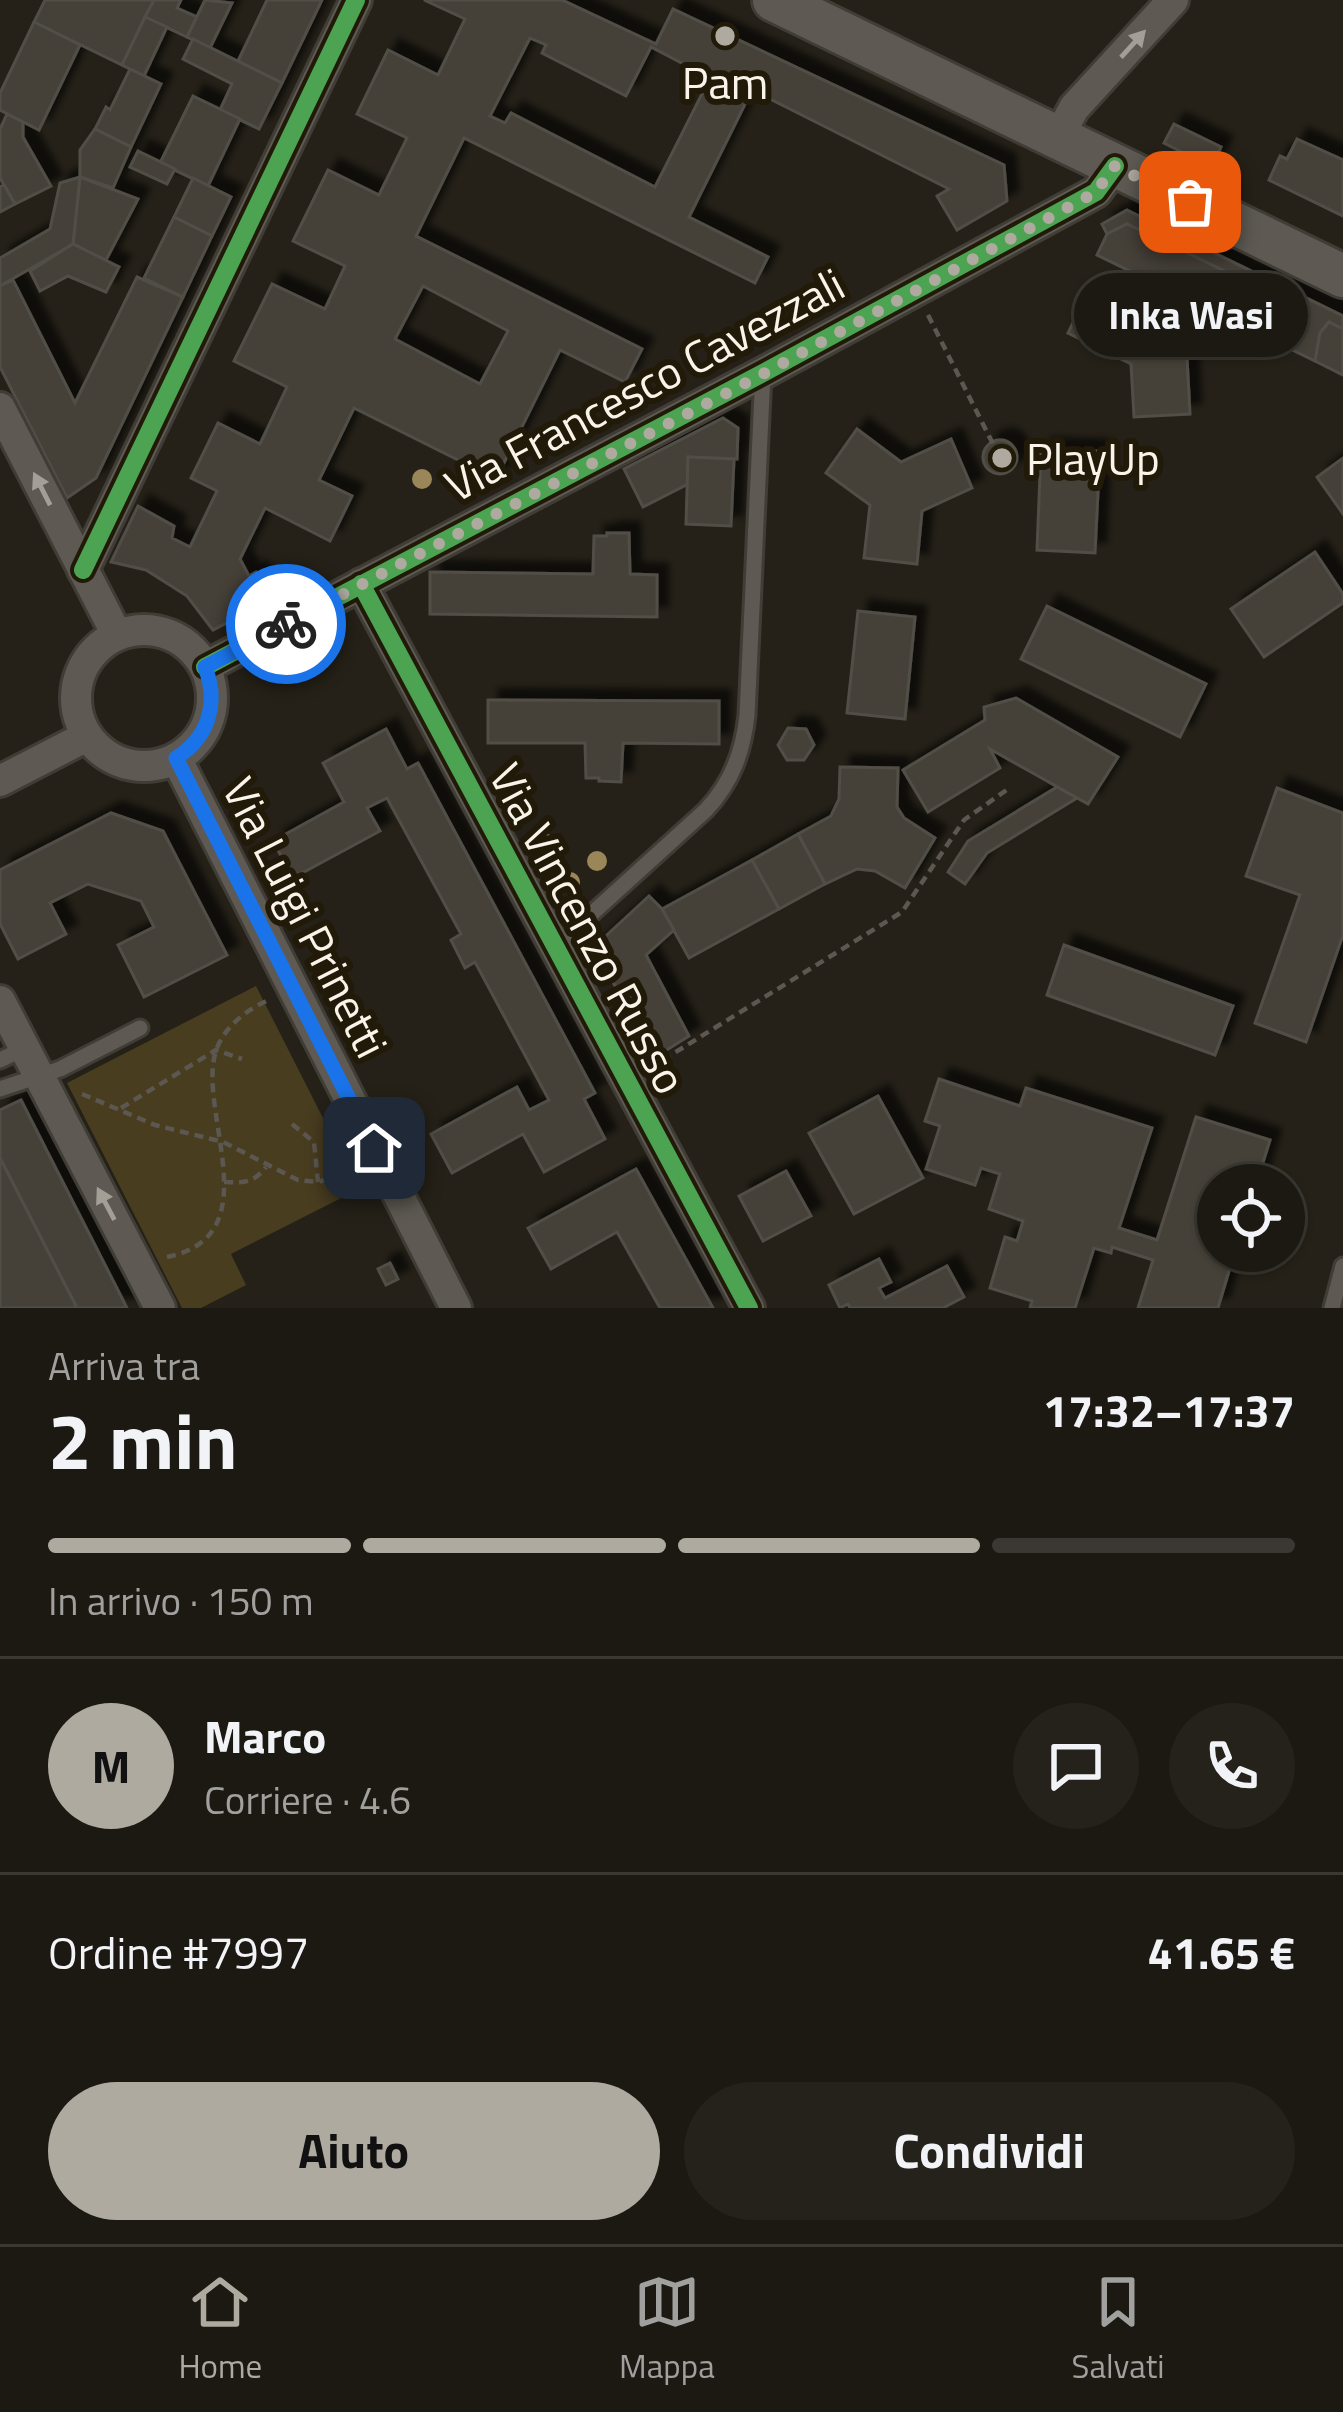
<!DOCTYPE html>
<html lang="it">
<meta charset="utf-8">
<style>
:root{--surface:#1c1912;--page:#25221b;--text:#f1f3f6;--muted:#a0a09f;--line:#3a3832;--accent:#afaaa0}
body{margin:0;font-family:"Titillium Web",sans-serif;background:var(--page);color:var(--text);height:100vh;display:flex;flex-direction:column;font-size:45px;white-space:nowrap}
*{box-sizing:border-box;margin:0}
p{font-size:39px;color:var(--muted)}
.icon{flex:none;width:66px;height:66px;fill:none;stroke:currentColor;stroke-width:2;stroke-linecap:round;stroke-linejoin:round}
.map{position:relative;height:1308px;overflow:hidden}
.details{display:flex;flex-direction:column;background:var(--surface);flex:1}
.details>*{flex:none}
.controls{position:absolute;left:1197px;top:1164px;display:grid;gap:24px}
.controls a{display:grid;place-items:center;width:108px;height:108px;border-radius:50%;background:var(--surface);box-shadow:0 3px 9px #0004,0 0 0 3px var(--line);font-size:60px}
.pin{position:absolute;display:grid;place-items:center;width:102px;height:102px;color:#fff;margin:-51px;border-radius:24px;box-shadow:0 6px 18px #0006}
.courier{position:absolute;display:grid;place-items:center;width:120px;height:120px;margin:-60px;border:9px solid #1a73e8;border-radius:50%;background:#fff;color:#222;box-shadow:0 3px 15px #0007}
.bubble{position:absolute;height:84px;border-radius:42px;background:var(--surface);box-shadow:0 3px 9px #0004,0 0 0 3px var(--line);font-size:39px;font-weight:700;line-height:84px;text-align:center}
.head em{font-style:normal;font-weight:700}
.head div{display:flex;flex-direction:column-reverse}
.head{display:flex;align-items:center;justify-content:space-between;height:204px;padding:0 48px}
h1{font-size:78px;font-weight:700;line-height:90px}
.bar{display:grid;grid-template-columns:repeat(4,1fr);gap:18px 12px;align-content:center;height:144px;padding:0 48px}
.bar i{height:15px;border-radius:9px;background:var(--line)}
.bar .selected{background:var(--accent)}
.bar p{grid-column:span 4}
.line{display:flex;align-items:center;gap:30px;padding:0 48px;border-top:3px solid var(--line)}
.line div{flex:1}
.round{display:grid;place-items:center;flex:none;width:126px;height:126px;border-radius:63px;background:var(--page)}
.button{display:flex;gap:24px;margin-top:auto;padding:24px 48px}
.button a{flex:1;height:138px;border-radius:72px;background:var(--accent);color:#111;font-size:48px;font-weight:700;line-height:138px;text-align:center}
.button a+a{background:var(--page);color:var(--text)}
.tab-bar{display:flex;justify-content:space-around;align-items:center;height:168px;border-top:3px solid var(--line);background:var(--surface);font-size:33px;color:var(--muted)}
.tab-bar a{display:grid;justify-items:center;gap:6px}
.tab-bar .selected{color:var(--accent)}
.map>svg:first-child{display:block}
</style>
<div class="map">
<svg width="1343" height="1308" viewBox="0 0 1343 1308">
<defs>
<filter id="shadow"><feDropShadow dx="11" dy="-11" stdDeviation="3" flood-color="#0009"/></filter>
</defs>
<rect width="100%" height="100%" fill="#252118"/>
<!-- green -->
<polygon fill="#493d20" points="256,986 359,1189 231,1254 246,1285 201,1308 182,1308 67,1083"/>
<!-- building -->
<g fill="#444139" stroke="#514e46" stroke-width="3" fill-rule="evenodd" filter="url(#shadow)">
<polygon points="45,0 154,0 122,65 34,22"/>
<polygon points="154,0 181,0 177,8 197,17 187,37 145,17"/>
<polygon points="205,0 232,3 210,48 187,37"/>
<polygon points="267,0 322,0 282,83 238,61"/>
<path d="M424 0H562L656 44 673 9 1004 165 1007 201 957 230 937 196 949 189 752 90 689 217 768 257 755 283 464 138 416 236 642 349 625 382 560 350 496 479 354 408 319 480 352 496 330 541 265 508 240 559 249 576 256 572 271 600 213 630 187 596 146 570 111 562 138 506 174 526 172 538 190 547 217 491 191 478 218 423 260 444 287 387 234 361 272 284 325 309 345 266 293 241 328 170 379 195 407 138 357 114 388 50 438 75 465 19ZM530 38 546 45 542 53 626 96 651 47 710 78 655 187 511 113 505 123 490 116ZM423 286 508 331 480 384 395 339Z"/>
<polygon points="145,17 167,27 144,76 122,65"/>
<polygon points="34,22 80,45 39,130 0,110 0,93"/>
<polygon points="193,39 282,83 259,129 220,110 232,84 183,59"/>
<polygon points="130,69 161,84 131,147 95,129 106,107 110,110"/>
<polygon points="193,96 240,119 208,186 160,163"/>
<polygon points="7,114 23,122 23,137 51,186 15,204 0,178 0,129"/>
<polygon points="1174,124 1221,147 1212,167 1164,143"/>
<polygon points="95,129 131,147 113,188 80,177 80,150"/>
<polygon points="1297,139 1343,160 1343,216 1269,180 1280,156 1287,159"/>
<polygon points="138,151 175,169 167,184 130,167"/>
<polygon points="80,177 138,199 106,260 73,244"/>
<polygon points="80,177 73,244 0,286 0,258 50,229 60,183"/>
<polygon points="193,178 231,197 212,236 174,217"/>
<polygon points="4,185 15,204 0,212 0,187"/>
<polygon points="1127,210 1343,316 1343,329 1329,322 1320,333 1315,361 1272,340 1290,319 1293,304 1127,224 1107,234 1102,224"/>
<polygon points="174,217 212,236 183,297 144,278"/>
<polygon points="1127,224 1293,304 1290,319 1272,340 1097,255 1107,234"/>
<polygon points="73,244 119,267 106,292 68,276 40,291 30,271"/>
<polygon points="137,277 183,297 96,478 67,498 0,367 0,286 13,280 75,403"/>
<polygon points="1088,292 1186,339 1190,414 1134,417 1131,364 1068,333"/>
<polygon points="1329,322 1343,329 1343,375 1315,361 1320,333"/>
<polygon points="723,418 738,428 737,459 688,457 688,484 643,507 624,469"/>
<polygon points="857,429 901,462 951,439 972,488 922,511 917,564 864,558 870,505 826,473"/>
<circle cx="1000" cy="457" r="17"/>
<polygon points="1041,449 1100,451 1095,553 1037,550"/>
<polygon points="688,457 734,459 731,526 686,524"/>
<polygon points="1343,458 1343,514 1317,477"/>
<polygon points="607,533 629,533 630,574 657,575 657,617 430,614 430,572 593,574 594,536 607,536"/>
<polygon points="1315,552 1343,594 1343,603 1264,657 1231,609"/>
<polygon points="1047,606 1206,684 1180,737 1021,659"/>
<polygon points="858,611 915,617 905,719 847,713"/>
<polygon points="1016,698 1118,757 1088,804 990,749 1000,768 928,812 903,770 985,720 984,707"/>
<polygon points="488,700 719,701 719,744 623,743 621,782 599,781 599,778 586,778 585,743 488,743"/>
<polygon points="788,728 806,729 814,745 804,760 787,760 778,745"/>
<polygon points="386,729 407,769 418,763 595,1093 584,1099 605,1139 544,1172 523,1134 452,1173 431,1134 517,1087 529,1110 549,1100 475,962 465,968 451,940 461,934 387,798 367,808 380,831 293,878 273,841 344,802 323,763"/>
<polygon points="840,767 898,768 897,807 904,818 935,838 905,888 875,871 857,869 825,884 798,834 831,816 839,799"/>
<polygon points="1057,787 1077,798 987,853 965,884 948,872 968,841"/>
<polygon points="1277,788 1343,813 1343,935 1306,1042 1255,1023 1300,895 1246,876"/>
<polygon points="111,813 163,831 227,955 144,997 118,945 154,927 141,901 88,884 50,903 66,934 18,959 0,924 0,870"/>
<polygon points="798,834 825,884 779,909 752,860"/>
<polygon points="752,860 779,909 689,958 662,909"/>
<polygon points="649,896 662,909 674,930 646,955 689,1036 654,1058 594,947"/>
<polygon points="1064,945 1233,1006 1215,1055 1047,995"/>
<polygon points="939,1079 1020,1106 1026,1088 1152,1128 1119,1228 1157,1240 1196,1117 1270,1140 1256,1185 1218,1185 1218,1251 1235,1251 1218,1308 1138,1308 1153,1260 1112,1247 1111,1253 1094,1248 1075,1308 1030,1308 1032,1301 990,1288 1005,1237 1017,1241 1023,1221 989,1209 1000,1174 981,1168 975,1185 926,1169 940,1126 925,1121"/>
<polygon points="878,1096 923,1178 854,1214 809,1133"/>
<polygon points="21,1100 127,1308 77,1308 0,1158 0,1110"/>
<polygon points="0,1158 77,1308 0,1308"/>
<polygon points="636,1169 713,1308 660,1308 617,1232 551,1269 528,1228"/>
<polygon points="786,1171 811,1216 763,1241 739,1196"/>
<polygon points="879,1259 891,1282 879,1288 885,1298 947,1266 964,1297 943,1308 850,1308 848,1304 840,1308 829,1285"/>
<polygon points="390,1263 398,1279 386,1285 378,1269"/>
</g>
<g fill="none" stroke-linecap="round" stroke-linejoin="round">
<!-- lane casing -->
<g stroke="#403d36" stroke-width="21">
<g id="lane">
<path d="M555 947 706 810C732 782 743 752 747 715L763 373"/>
<polyline points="0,1060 25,1048"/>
<polyline points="0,1089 60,1069 140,1028"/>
<polyline points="1332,1308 1343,1266"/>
</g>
</g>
<!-- street casing -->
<g stroke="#403d36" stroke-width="36">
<g id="street">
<polyline points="1058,138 1074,108 1173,0"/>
<polyline points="0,408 117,635"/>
<polyline points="83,570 356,0"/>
<polyline points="361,584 749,1308"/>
<circle cx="144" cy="698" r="68"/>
<polyline points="205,667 763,373 1096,192 1115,166"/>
<polyline points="176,758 456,1308"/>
<polyline points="0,781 87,736"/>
<polyline points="0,1001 160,1308"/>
</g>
</g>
<!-- secondary casing -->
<g stroke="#403d36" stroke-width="48">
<polyline id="secondary" points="774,0 1343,276"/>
</g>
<!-- path -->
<g stroke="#5c5851" stroke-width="4.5" stroke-dasharray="9 6" stroke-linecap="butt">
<polyline points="928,315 993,444"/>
<polyline points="650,1068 902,912 964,820 1008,789"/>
<polyline points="82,1094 155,1125 223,1142 298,1180 318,1182 357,1170"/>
<polyline points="121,1108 216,1050 242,1059"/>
<polyline points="292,1124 314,1142 318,1182"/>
<path d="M224 1182C243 1183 254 1183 266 1167"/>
<path d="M167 1257C272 1236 196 1111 216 1051 223 1028 247 1009 269 1000"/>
</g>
<!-- lane -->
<use href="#lane" stroke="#5e5a53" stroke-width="15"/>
<!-- street -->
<use href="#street" stroke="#5e5a53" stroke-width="30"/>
<!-- secondary -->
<use href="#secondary" stroke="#5e5a53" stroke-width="42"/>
<!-- cycleway casing -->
<g stroke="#211a09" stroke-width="26">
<g id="cycleway">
<polyline points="83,570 356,0"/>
<polyline points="361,584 749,1308"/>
<polyline points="205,667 763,373 1096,192 1115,166"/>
</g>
</g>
<!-- cycleway -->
<use href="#cycleway" stroke="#4ca352" stroke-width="18"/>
</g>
<!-- trees -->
<g fill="#9a8658">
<circle cx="422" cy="479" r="10"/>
<circle cx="544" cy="843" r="10"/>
<circle cx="597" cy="861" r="10"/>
<circle cx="570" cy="882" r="10"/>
</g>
<!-- one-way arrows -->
<defs><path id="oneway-solid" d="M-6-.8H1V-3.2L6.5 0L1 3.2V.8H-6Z" transform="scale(3)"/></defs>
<g fill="#a49f96">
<use href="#oneway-solid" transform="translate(1133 44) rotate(-48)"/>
<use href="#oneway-solid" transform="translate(42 489) rotate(-117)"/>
<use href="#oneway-solid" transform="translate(106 1204) rotate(-118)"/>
</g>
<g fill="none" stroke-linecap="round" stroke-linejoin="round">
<!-- done -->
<polyline stroke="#afaaa0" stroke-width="12" stroke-dasharray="0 21.6" points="286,624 763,374 1096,192 1114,166 1190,202"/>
<!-- route -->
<path stroke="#1a73e8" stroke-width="15" d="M286 624 205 667C219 703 209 737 176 758L374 1148"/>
</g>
<!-- markers -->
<g fill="#afaaa0" stroke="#211a09" stroke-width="4.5">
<circle cx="725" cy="36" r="12"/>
<circle cx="1002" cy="458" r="12"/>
</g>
<g text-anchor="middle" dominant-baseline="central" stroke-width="12" stroke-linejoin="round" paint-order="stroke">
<!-- poi labels -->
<g font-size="45" fill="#f9f4e9" stroke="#211a09">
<text x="725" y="82">Pam</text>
<text x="1026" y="458" text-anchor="start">PlayUp</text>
</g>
<!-- street labels -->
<g font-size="45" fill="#f9f4e9" stroke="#211a09">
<text transform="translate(644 384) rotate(-28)">Via Francesco Cavezzali</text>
<text transform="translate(306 917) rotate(63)">Via Luigi Prinetti</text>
<text transform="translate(589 928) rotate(62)">Via Vincenzo Russo</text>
</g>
</g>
</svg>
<div class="controls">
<a><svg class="icon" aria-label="locate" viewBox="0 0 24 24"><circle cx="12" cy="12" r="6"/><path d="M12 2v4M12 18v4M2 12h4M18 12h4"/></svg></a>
</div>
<div class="pin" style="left:1190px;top:202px;background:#ea580c"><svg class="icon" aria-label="bag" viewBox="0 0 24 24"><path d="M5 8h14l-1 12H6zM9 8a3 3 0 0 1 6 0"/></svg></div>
<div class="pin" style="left:374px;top:1148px;background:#1f2937"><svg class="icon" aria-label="home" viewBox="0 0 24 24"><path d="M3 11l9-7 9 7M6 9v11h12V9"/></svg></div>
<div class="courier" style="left:286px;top:624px"><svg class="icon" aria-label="bike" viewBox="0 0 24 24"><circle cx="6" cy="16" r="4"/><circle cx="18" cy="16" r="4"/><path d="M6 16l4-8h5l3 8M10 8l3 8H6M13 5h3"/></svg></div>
<div class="bubble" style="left:1074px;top:273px;width:234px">Inka Wasi</div>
</div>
<section class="details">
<div class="head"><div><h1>2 min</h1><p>Arriva tra</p></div><em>17:32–17:37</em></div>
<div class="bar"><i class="selected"></i><i class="selected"></i><i class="selected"></i><i></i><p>In arrivo · 150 m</p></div>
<div class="line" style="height:216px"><b class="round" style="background:var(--accent);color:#111">M</b><div><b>Marco</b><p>Corriere · 4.6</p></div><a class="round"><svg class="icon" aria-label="chat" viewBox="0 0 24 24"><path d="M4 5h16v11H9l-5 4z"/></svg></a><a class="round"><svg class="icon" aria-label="phone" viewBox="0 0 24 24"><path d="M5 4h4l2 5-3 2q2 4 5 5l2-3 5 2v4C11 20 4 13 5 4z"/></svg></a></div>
<div class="line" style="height:156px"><div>Ordine #7997</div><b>41.65 €</b></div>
<div class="button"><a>Aiuto</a><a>Condividi</a></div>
</section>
<nav class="tab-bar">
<a class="selected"><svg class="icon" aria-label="home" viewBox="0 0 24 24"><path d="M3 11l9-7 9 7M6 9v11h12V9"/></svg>Home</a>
<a><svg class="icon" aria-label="map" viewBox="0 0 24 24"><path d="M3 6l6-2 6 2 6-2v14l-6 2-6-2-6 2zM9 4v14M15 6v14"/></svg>Mappa</a>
<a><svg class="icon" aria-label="saved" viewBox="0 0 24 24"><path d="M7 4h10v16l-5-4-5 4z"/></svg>Salvati</a>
</nav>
